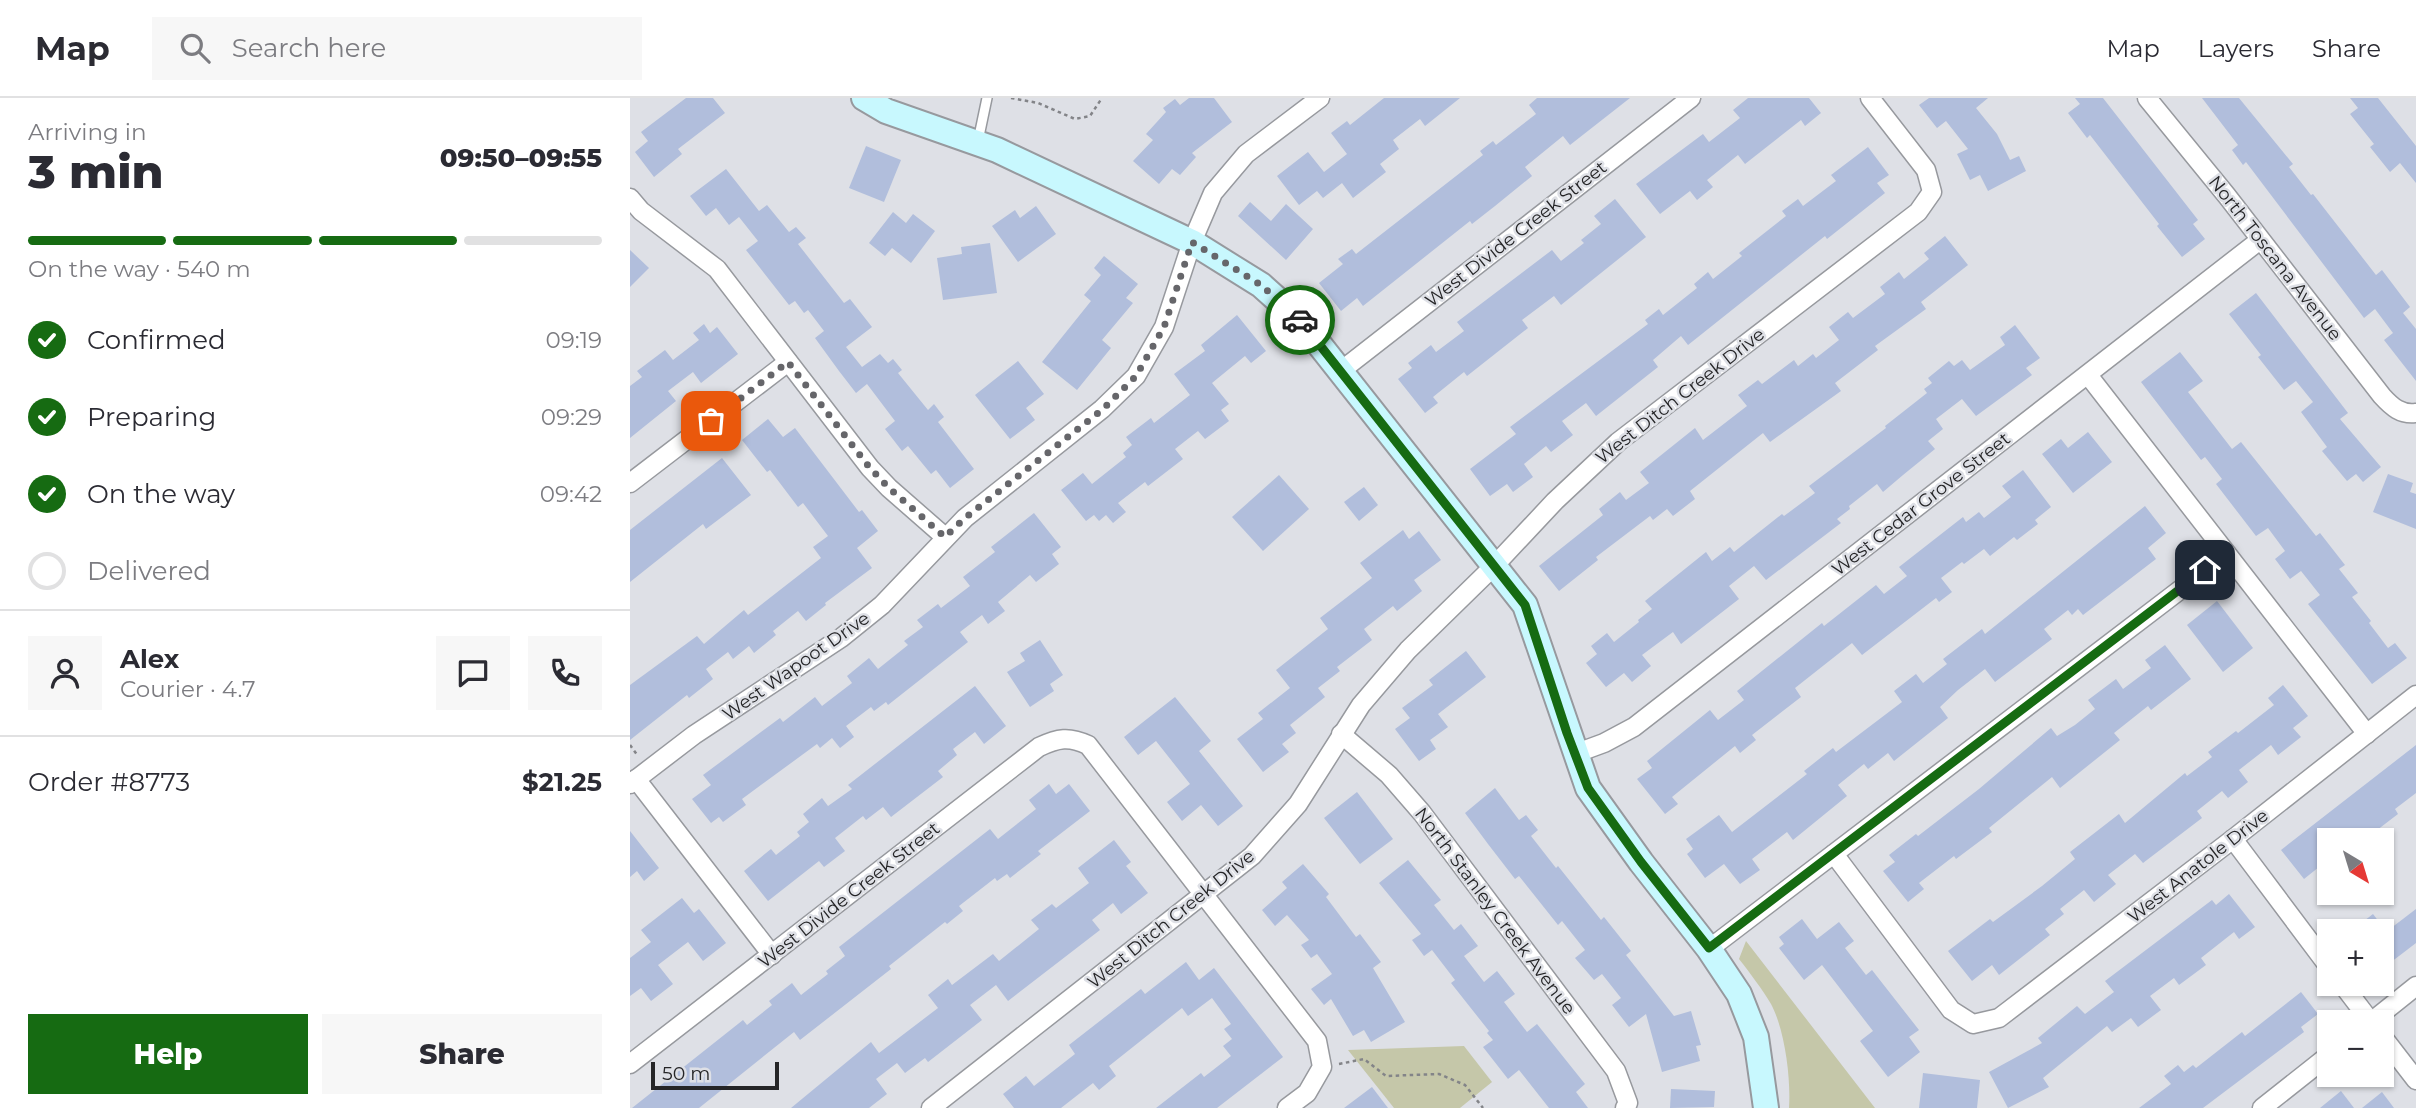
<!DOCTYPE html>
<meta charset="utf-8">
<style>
:root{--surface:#fff;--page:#f7f7f7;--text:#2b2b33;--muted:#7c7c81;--line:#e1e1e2;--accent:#166b12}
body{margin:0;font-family:Montserrat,sans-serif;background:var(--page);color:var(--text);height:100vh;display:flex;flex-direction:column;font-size:26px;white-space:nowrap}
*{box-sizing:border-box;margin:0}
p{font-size:23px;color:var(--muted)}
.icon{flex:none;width:38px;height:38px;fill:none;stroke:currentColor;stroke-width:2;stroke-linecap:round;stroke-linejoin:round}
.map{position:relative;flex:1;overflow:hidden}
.drawer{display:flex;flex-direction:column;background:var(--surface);width:630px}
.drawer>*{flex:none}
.needle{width:46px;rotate:142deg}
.buttons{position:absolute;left:1687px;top:730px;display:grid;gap:14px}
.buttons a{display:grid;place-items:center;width:77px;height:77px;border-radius:0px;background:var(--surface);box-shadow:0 2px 5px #0004;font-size:35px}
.scale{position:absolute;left:21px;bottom:18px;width:128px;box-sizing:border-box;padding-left:7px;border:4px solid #252527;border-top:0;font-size:19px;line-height:24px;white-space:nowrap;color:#252527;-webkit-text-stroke:5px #dee0e6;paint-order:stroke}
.pin{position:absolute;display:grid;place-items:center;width:60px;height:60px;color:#fff;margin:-30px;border-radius:14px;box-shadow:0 4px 10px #0006}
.courier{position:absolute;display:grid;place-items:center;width:70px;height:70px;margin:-35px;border:5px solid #166b12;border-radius:50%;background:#fff;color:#222;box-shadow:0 2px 9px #0007}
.overview em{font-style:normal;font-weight:800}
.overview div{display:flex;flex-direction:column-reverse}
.overview{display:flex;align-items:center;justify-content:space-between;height:119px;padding:0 28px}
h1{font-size:46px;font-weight:800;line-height:52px}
.bar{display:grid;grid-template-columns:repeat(4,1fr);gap:10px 7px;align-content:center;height:84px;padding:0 28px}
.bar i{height:9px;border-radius:5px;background:var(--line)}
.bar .active{background:var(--accent)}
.bar p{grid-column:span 4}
.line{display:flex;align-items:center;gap:18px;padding:0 28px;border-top:2px solid var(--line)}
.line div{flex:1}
.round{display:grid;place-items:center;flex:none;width:74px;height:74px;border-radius:0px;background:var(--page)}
ol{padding:0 28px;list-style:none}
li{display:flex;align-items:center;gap:21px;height:77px}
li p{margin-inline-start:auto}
li .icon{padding:7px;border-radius:50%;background:var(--accent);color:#fff;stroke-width:4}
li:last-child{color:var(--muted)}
li i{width:38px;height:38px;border:4px solid var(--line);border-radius:50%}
.action{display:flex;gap:14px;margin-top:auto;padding:14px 28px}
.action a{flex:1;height:80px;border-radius:0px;background:var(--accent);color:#fff;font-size:28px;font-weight:800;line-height:80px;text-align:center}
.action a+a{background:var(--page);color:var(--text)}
header{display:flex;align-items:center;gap:42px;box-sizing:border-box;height:98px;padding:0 35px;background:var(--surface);border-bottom:2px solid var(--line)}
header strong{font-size:33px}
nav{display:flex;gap:38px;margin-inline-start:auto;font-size:24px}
.search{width:490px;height:63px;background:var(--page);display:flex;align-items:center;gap:18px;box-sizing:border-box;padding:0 24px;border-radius:0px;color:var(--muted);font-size:26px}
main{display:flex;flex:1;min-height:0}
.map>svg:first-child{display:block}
</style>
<header>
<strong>Map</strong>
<div class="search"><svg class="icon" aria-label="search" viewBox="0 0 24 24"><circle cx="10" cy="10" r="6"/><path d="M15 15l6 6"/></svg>Search here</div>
<nav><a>Map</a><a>Layers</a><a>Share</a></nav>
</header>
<main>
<section class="drawer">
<div class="overview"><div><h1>3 min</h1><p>Arriving in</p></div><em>09:50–09:55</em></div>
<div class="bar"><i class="active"></i><i class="active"></i><i class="active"></i><i></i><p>On the way · 540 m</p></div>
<ol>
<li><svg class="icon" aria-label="check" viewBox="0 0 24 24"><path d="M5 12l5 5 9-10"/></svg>Confirmed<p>09:19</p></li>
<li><svg class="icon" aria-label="check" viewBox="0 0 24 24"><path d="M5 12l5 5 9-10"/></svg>Preparing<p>09:29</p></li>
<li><svg class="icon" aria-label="check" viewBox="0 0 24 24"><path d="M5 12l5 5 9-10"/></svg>On the way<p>09:42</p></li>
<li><i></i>Delivered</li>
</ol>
<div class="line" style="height:126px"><a class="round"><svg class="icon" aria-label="person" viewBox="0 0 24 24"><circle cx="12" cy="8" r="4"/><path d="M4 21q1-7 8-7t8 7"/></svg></a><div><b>Alex</b><p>Courier · 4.7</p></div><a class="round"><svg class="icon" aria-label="chat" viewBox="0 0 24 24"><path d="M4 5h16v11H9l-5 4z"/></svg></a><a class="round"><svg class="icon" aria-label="phone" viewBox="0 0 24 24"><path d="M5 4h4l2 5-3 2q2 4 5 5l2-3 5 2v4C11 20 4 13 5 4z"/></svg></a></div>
<div class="line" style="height:91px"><div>Order #8773</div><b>$21.25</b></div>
<div class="action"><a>Help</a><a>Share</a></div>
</section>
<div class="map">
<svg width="1786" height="1010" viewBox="0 0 1786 1010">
<rect width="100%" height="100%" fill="#dee0e6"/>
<!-- green -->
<g fill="#c5c7a9">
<path d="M1116 843 1245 1010H1159C1161 981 1155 932 1141 906 1132 891 1120 875 1109 861Z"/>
<polygon points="834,948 862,984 830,1010 764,1010 718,952"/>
</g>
<!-- building -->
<g fill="#b1bedc">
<polygon points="56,0 83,0 95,15 48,51 52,56 24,79 5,54 18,43 11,34"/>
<polygon points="559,0 584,0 602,24 562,55 566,59 550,77 542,71 529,86 503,63 523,42 516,36 536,14 533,10 545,1 550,7"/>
<polygon points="754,0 830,0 795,28 790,21 763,42 769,51 750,66 756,74 723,100 712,85 693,100 687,93 669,107 647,78 678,54 694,74 717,56 701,35 717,23 720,27"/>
<polygon points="907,0 1000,0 940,47 933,38 895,69 902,78 865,108 842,126 840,123 733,208 727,200 711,213 689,185 713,166 708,161 722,151 726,156 853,57 850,53 863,43 866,47 906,16 899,7"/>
<polygon points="1118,0 1179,0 1191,15 1175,28 1171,22 1115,66 1108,57 1077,82 1083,89 1067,102 1060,93 1030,116 1006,86 1073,36 1079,44 1110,20 1103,12"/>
<polygon points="1299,0 1358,0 1346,10 1367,36 1380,62 1389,58 1396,73 1358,93 1350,77 1340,82 1327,56 1338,51 1316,23 1307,30 1289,7"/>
<polygon points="1445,0 1473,0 1568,122 1563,126 1575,141 1552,159 1527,128 1529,126 1460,37 1457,40 1438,15 1450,6"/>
<polygon points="1572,0 1609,0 1663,66 1659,69 1681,97 1683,96 1746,177 1752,172 1780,209 1773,215 1786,231 1786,283 1754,242 1763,235 1745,211 1734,220 1616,64 1613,67 1602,52 1608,47"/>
<polygon points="1720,0 1748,0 1786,48 1786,85 1770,65 1760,74 1740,49 1744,46 1720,16 1728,10"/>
<polygon points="236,48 271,62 254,104 219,90"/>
<polygon points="1238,49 1259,77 1247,85 1255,95 1197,141 1195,138 1058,247 1051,238 1023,262 1028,269 966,318 956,305 932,323 943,337 921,354 916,348 894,366 903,379 883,394 877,386 860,398 840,371 886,336 880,329 1018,226 1015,222 1029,211 1033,217 1067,190 1064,186 1078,174 1083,181 1112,158 1109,155 1156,118 1152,113 1168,101 1173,108 1206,83 1201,77"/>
<polygon points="96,71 129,113 137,107 159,134 166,129 176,140 168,146 214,205 220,201 242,229 216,249 232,269 250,256 258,265 263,261 272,272 268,275 298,312 304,306 314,319 308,324 344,371 320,390 306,372 301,376 278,348 272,353 255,331 265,323 237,286 226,295 209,273 185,240 194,233 178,212 174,215 165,203 159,207 116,152 128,143 109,119 99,127 86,110 76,118 60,98"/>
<polygon points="985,101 1016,139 931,207 924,198 892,222 898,230 837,278 834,274 803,299 808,305 795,315 768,281 782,270 778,265 801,247 806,254 834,233 827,224 922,152 931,163 954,145 951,142 971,126 964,118"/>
<polygon points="620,104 641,123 656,106 683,131 656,162 608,118"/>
<polygon points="406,108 426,136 388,164 362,128 385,112 390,120"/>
<polygon points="263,114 276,125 283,116 305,133 281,165 262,150 255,158 239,145"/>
<polygon points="1315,138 1338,167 1291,204 1296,211 1245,248 1248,252 1205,285 1211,293 1140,344 1133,335 1060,393 1065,401 1043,418 1037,411 1023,422 1020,418 966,459 968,462 929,493 909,468 973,417 969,411 990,394 996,402 1019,385 1010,374 1065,330 1073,342 1117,308 1108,297 1128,282 1132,286 1164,262 1168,268 1183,256 1186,260 1209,242 1199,229 1218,214 1223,220 1255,196 1250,189 1269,174 1274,181 1299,161 1294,155"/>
<polygon points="360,145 367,195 313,202 307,160 332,156 331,149"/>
<polygon points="0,152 19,170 0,189"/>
<polygon points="474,158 508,186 496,200 503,205 472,242 481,250 447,292 412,264 461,203 454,197 471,177 464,170"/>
<polygon points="1626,195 1718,315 1710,321 1751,369 1733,384 1726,376 1717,383 1692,353 1697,349 1671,314 1683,304 1666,283 1654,292 1628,259 1631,257 1599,216"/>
<polygon points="607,217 636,253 621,265 615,258 582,285 599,306 591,312 599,323 575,341 568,333 545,351 553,361 518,388 515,384 488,405 496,414 483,425 476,417 469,423 464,417 456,423 431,392 453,375 462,386 496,359 493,355 502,347 496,339 521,320 524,325 560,297 544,276 575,253 571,247"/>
<polygon points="74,226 80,235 87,229 108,256 71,285 63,274 38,293 46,303 0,340 0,288 12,279 7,273 35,252 43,262 69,242 63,235"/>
<polygon points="1385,227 1410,260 1396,270 1402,277 1346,318 1332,301 1306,321 1313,331 1298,343 1305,351 1273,377 1253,394 1247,386 1219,408 1220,411 1207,421 1211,425 1136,482 1124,468 1099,488 1109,501 1051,546 1043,534 1012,557 1021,568 1002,584 994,575 976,589 956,565 967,556 961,548 977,535 984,544 1009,524 1008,522 1022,511 1015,503 1076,454 1082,463 1100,449 1104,454 1152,416 1154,418 1185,395 1179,388 1256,330 1255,328 1297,295 1294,291 1302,285 1298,280 1319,263 1324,268 1332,262 1340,272 1375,247 1370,239"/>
<polygon points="1550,254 1573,283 1558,294 1602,351 1611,344 1686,438 1690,435 1715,467 1709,471 1728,495 1722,499 1741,523 1739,525 1758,550 1765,545 1777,560 1742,586 1678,506 1690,497 1671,473 1660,481 1645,461 1655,453 1638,430 1626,438 1586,386 1592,381 1575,359 1571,362 1511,284"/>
<polygon points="388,263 414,296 396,310 405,322 380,341 345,297"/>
<polygon points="138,321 153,339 165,330 229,414 232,412 248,433 227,450 242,470 195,505 196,507 176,523 168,513 143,533 146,537 124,555 119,548 103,561 98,554 76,571 83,581 59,600 57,597 0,642 0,587 67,538 74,546 114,512 118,517 191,460 183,449 198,438 173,405 168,409 140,372 137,374 112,342"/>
<polygon points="1458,334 1482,364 1443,395 1412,356 1431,341 1438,350"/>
<polygon points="92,360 121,397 76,431 73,426 0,484 0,432"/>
<polygon points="1393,372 1421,409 1405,422 1408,426 1387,442 1384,439 1360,458 1354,451 1334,466 1332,464 1311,480 1322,494 1309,504 1306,500 1232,557 1222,545 1165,590 1171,599 1122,637 1126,642 1110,655 1105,648 1042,699 1048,706 1035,716 1007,681 1022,670 1017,663 1080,612 1088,622 1114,602 1107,593 1192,525 1194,528 1246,487 1254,496 1277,478 1269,469 1333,419 1336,424 1349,414 1354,420 1381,399 1372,388"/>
<polygon points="1758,376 1783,385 1780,394 1786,396 1786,431 1743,414"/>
<polygon points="649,377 679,411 633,453 602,419"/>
<polygon points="734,389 748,407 729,423 714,404"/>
<polygon points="1515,408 1536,435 1518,450 1526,461 1453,517 1448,511 1442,517 1438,512 1414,531 1422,541 1365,584 1355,571 1328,592 1310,609 1318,620 1264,663 1258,655 1238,671 1234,666 1208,687 1217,698 1163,742 1157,734 1122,761 1130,772 1110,786 1094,766 1075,780 1057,756 1063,751 1056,741 1089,717 1102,734 1177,676 1174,673 1203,650 1206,654 1272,604 1264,593 1286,576 1293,585 1317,566 1313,561 1352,531 1355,536"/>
<polygon points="404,415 431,449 422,456 429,466 406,484 400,477 368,504 375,513 358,526 352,517 330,534 338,544 258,607 256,604 244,613 241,609 216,628 224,639 210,650 202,640 190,650 187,646 112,701 116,707 93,724 89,719 81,725 62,701 81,687 73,677 150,620 153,624 185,599 192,608 222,585 217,578 239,560 248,571 278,547 274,543 293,529 287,522 308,506 311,510 340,488 333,479 365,454 361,449"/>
<polygon points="773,432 779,441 789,433 811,462 784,482 792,493 767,513 763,508 734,531 742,542 707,569 710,573 688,590 695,599 660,627 666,635 652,646 659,654 633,674 607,641 633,621 628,615 660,590 646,572 698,531 690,520 742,480 730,465"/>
<polygon points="1587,503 1623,550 1593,574 1557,527"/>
<polygon points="410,542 433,577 420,586 424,593 400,609 377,574 395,563 390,555"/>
<polygon points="1535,547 1561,581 1521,612 1518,608 1484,635 1490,642 1430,690 1422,679 1359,730 1362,734 1326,761 1324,758 1289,785 1294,791 1278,804 1253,773 1265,764 1259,757 1286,736 1288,738 1349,691 1421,630 1427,638 1445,627 1465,611 1458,602 1486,581 1493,591 1521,570 1515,562"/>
<polygon points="836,553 856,579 808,616 818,629 800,642 806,651 789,663 765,631 780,620 772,610 803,587 799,582"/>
<polygon points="1653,587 1678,618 1663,630 1671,639 1648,657 1641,647 1609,672 1618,684 1598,700 1592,693 1567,713 1572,720 1513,765 1505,756 1478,777 1486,786 1464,804 1454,792 1430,811 1434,816 1415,831 1420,837 1369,877 1362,867 1342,883 1318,853 1360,821 1363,824 1412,788 1445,761 1440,754 1489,716 1495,725 1555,675 1557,678 1582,659 1578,654 1606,633 1608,635 1644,607 1638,600"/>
<polygon points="345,588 376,628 354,646 345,634 323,651 327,657 308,673 313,679 261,719 253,709 236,722 233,718 205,740 215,753 194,769 189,763 138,803 114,773 141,751 146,757 170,738 167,734 179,724 173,716 192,700 198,708 222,691 218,687"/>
<polygon points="545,599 581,643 569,653 613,708 588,728 571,707 552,723 537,704 560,686 526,643 508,657 494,639"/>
<polygon points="1786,647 1786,695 1765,711 1768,716 1734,742 1699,742 1699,761 1674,781 1651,752"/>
<polygon points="419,686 426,696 439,686 460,713 408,753 411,756 380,780 377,776 367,783 365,780 329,808 333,813 317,826 315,824 259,868 261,871 170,942 164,934 69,1010 2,1010 113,922 117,927 142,907 139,903 162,885 171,897 198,876 196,873 215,858 209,849 360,731 368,741 406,711 399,702"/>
<polygon points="865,690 889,722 896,717 908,732 901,738 926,770 928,768 971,822 974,819 1001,853 996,857 1044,918 1061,913 1071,947 1066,948 1070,963 1032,974 1016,916 999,929 982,907 991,900 972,876 964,882 945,860 955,852 932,823 928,827 889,778 885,781 858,746 835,715"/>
<polygon points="727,694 763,741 730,766 694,720"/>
<polygon points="0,733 29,770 14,783 7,773 0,779"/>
<polygon points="484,742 501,764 496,768 518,795 491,816 483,805 462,822 470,832 378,903 366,887 340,907 352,922 298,964 295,960 275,975 267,965 246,981 257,996 239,1010 161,1010 241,944 249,955 308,910 298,897 318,881 322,887 363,856 369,863 409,831 401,822 422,806 426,810 459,785 448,770"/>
<polygon points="778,762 811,802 804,807 824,832 831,826 848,848 834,858 854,884 867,873 885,896 874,904 897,934 907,926 955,986 946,994 958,1010 919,1010 889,972 878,981 853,949 863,942 857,935 859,933 821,885 825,882 802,852 794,858 782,842 791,836 749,785"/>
<polygon points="673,766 699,796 696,799 726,839 730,836 751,864 743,870 775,924 741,944 734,932 723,938 701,901 694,907 681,891 702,876 687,856 681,860 671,847 679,842 657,817 645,828 632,812 657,790 652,784"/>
<polygon points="1599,796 1625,829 1609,841 1604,834 1571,860 1576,867 1549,887 1544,880 1520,898 1531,912 1508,929 1501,920 1482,934 1477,928 1413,980 1419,989 1378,1010 1359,974 1412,945 1408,940 1447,908 1455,916 1484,894 1475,883 1582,802 1586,807"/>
<polygon points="52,800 64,815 69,811 96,845 73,863 58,844 28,867 43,886 21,903 11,890 0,898 0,860 21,844 11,832"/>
<polygon points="1786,811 1786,845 1752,871 1752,837"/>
<polygon points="1743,816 1756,833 1721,833"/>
<polygon points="1172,821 1187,841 1209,824 1224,843 1215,850 1236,877 1242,872 1289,932 1279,939 1290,954 1258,979 1230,943 1243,933 1192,867 1174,882 1149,850 1154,846 1149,839"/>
<polygon points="556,864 569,882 584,870 653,959 587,1010 526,1010 571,975 574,979 601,958 593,948 602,941 594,931 601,926 582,900 558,918 552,910 479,968 486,978 469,992 463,985 431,1010 384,1010 373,996 396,978 404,988 445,956 439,947 511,891 515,896"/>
<polygon points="1671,894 1688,916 1671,929 1674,934 1573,1010 1509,1010 1541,986 1534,978 1548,967 1554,974 1563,967 1566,970 1612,934 1615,938"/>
<polygon points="1293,975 1350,982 1347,1010 1289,1010"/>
<polygon points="742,989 758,1010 714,1010"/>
<polygon points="1041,991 1085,993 1084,1009 1040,1010"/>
<polygon points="1711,993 1724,1010 1690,1010"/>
<polygon points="1752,994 1764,1010 1732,1010"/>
</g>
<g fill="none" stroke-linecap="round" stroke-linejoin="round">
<!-- lane casing -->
<g stroke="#97999e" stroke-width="12">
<polyline id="lane" points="348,43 357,0"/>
</g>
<!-- street casing -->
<g stroke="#97999e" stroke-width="21">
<g id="street">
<path d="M1517 0 1597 98 1752 298C1762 309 1771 317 1786 315"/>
<polyline points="0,100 11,113 87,171 240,370 259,390 315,439"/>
<polyline points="712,272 1061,0"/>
<polyline points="1458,277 1737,636"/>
<polyline points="0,385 158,264"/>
<polyline points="711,636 759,677 792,715 986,973 998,1005 995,1010"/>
<polyline points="944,656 974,645 1004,629 1630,142"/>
<polyline points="6,681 142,857"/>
<polyline points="0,686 64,637 211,540 252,507 335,420 472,311 506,278 534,229 562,144 583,95 616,56 690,0"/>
<polyline points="1603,741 1699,869"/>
<polyline points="1204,756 1321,912 1343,926 1369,920 1603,741 1786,597"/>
<polyline points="1079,851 1597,456"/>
<polyline points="1712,886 1741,924"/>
<polyline points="1741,924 1786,888"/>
<polyline points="1752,938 1786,982"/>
<path d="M0 966 409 649C428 640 439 638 458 647L687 943 692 969 677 995 657 1010"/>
<polyline points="301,1010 622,758 668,706 731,607 778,552 864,468 925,403 988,344 1288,114 1302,94 1296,72 1240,0"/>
<polyline points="1632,1010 1699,957"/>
</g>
</g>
<!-- secondary casing -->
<g stroke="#97999e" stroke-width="28">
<polyline id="secondary" points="234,0 256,13 367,52 562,144 631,187 670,222 895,507 958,690 1011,764 1079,851 1109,896 1126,939 1136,1010"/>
</g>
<!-- path -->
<g stroke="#838488" stroke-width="2.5" stroke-dasharray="3.5 3.5" stroke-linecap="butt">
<polyline points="381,0 408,5 445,21 460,18 472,0"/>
<polyline points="0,647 8,658"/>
<polyline points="709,966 734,961 756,978 809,976 835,987 853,1010"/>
</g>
<!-- lane -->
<use href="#lane" stroke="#fff" stroke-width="9"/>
<!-- street -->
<use href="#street" stroke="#fff" stroke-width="18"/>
<!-- secondary -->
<use href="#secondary" stroke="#c8f8fe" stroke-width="24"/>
</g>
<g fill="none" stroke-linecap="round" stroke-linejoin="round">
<!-- done -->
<polyline stroke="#66666a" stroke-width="7" stroke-dasharray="0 12.6" points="81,323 158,264 240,370 259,390 315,439 335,420 472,312 506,278 534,229 562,144 631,187 670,222"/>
<!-- route -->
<polyline stroke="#166b12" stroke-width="9" points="670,222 895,507 937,635 958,690 1011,764 1079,850 1575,472"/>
</g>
<g text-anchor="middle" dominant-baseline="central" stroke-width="5" stroke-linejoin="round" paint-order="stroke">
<!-- street labels -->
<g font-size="18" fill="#252527" stroke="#dee0e6">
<text transform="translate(886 136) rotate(-38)">West Divide Creek Street</text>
<text transform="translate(1645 160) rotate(52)">North Toscana Avenue</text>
<text transform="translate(1050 298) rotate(-38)">West Ditch Creek Drive</text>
<text transform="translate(1291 406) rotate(-38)">West Cedar Grove Street</text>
<text transform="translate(166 568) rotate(-35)">West Wapoot Drive</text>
<text transform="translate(1568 768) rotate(-38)">West Anatole Drive</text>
<text transform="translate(219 797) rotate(-38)">West Divide Creek Street</text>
<text transform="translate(865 813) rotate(53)">North Stanley Creek Avenue</text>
<text transform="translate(541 821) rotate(-39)">West Ditch Creek Drive</text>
</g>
</g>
</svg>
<div class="buttons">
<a><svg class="needle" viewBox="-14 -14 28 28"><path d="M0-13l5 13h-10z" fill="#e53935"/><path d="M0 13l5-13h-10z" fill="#7c7c81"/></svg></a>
<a>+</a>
<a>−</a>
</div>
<div class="scale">50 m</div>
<div class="pin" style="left:81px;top:323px;background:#ea580c"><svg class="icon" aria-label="bag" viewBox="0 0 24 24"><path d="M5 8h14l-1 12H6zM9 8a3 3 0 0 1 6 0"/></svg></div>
<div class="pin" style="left:1575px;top:472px;background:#1f2937"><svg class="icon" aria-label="home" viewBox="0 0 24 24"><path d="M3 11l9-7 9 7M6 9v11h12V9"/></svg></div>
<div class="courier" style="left:670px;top:222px"><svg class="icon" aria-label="car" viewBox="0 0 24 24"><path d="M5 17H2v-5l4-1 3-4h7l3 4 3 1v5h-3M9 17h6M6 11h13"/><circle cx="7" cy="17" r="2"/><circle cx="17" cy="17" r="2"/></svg></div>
</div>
</main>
